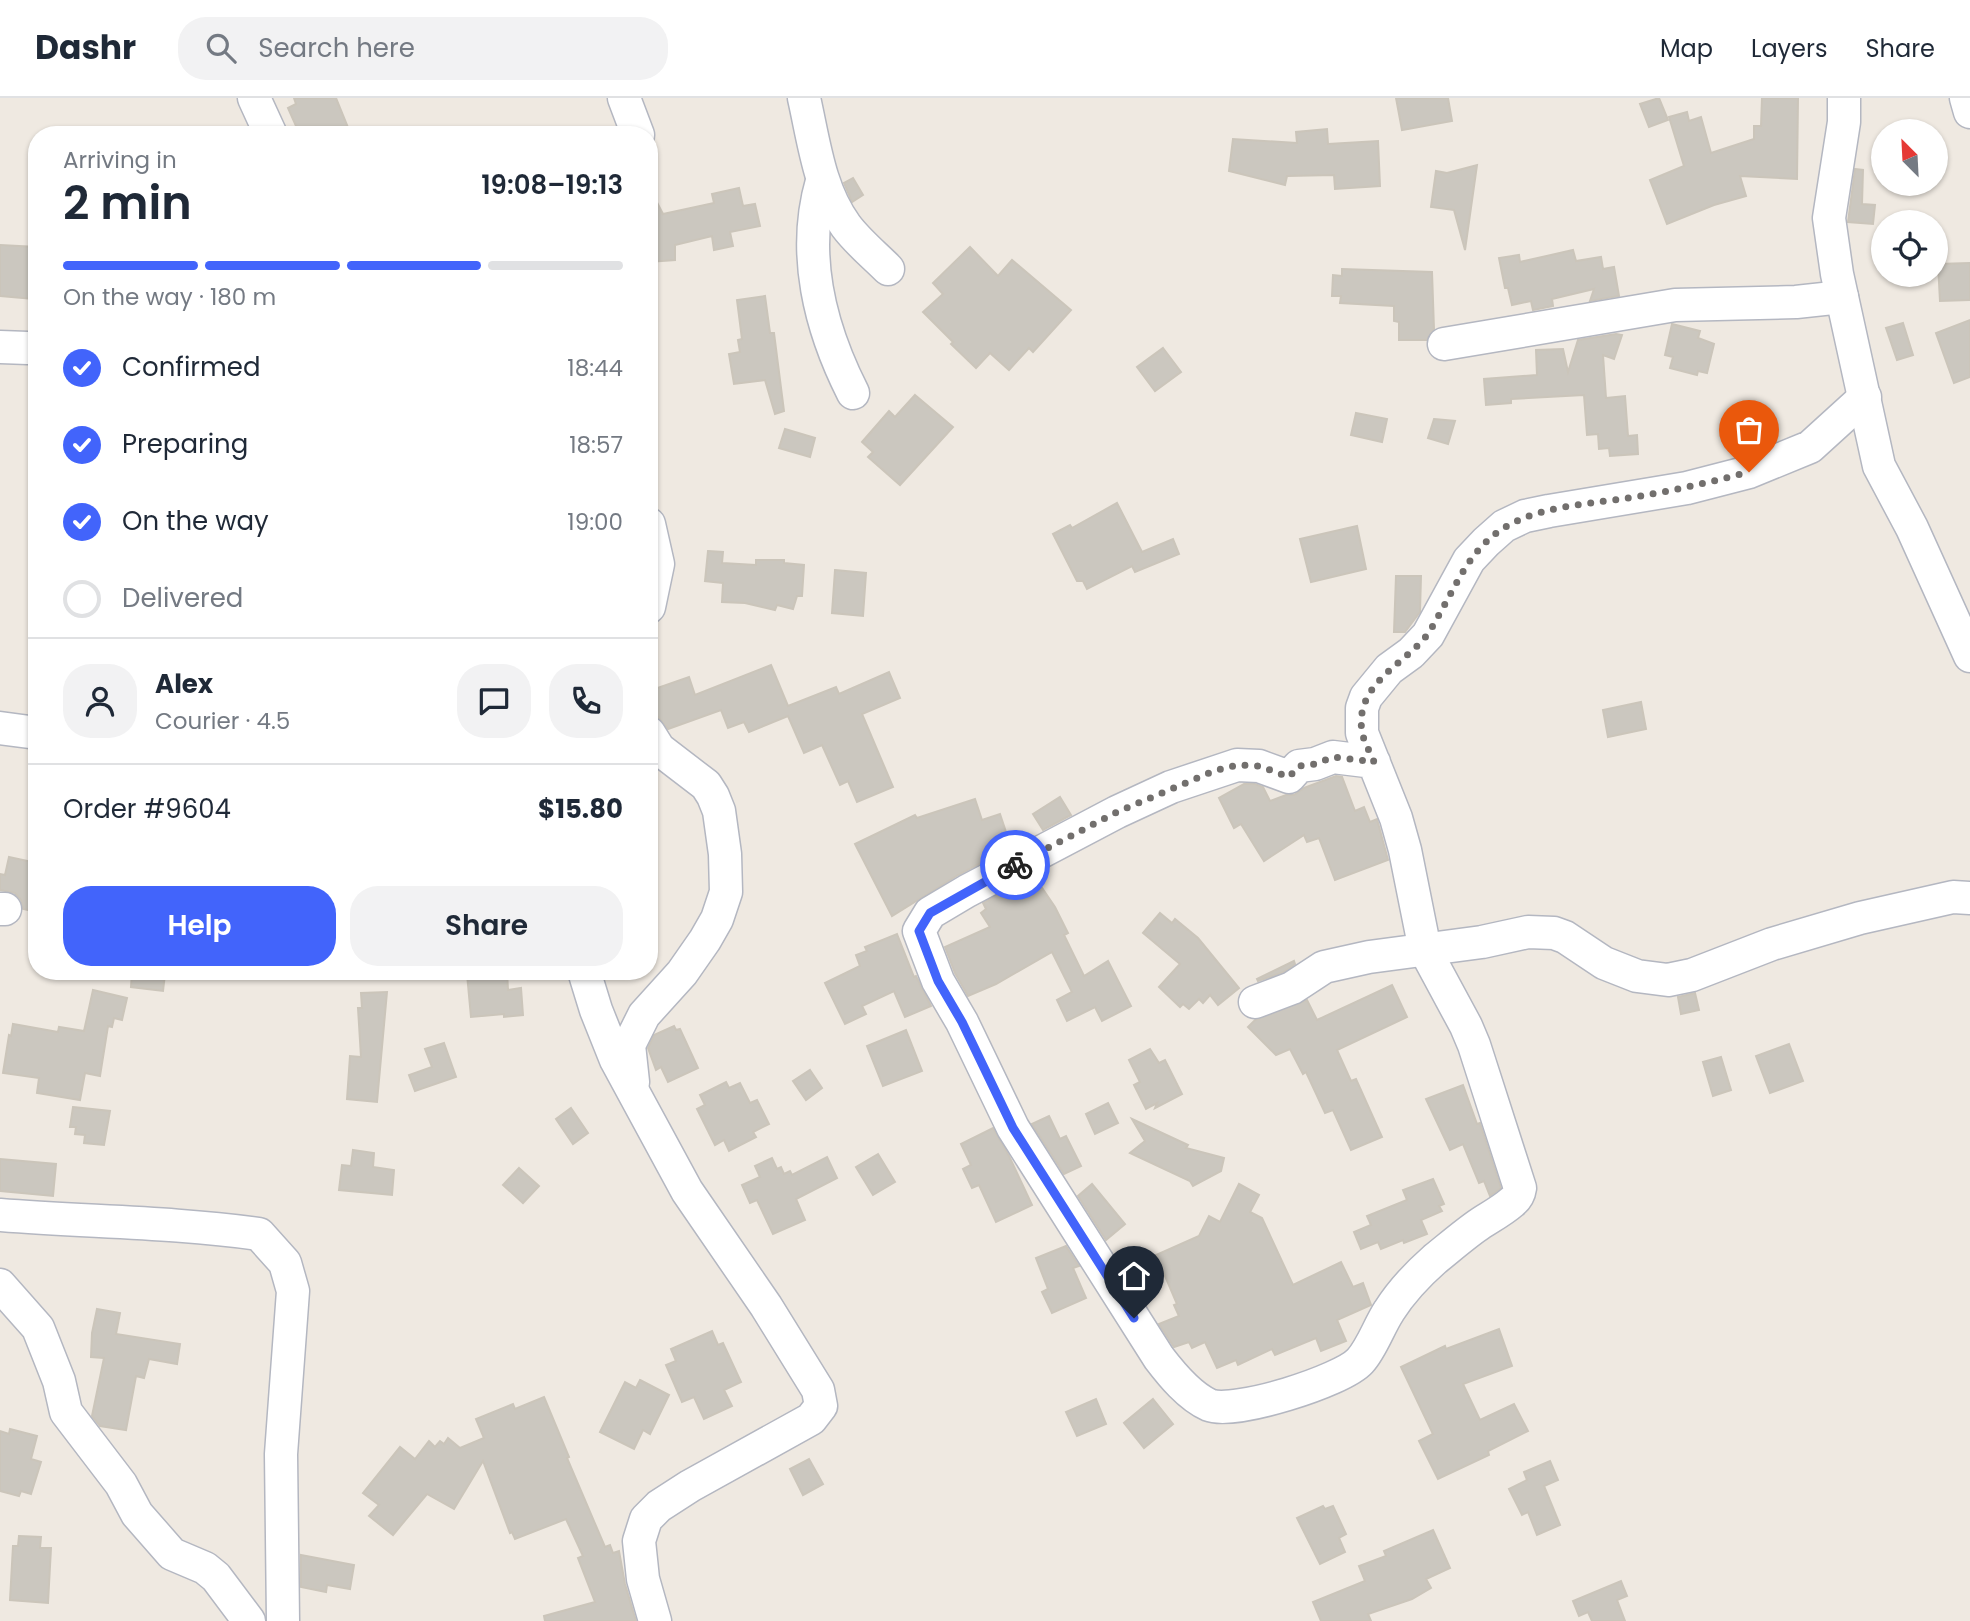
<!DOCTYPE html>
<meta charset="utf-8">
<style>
:root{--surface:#fff;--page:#f2f2f3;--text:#1f2937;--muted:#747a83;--line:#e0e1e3;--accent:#4264fb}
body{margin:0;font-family:Poppins,sans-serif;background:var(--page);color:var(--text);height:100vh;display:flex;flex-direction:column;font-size:26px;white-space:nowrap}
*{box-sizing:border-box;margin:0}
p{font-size:23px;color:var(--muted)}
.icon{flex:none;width:38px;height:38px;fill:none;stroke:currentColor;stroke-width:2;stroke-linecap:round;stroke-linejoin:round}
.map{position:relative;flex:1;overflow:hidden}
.details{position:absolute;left:28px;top:28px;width:630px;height:854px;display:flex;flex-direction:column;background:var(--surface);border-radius:28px;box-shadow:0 2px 5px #0004}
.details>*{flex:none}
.needle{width:46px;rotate:336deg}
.controls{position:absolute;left:1871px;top:21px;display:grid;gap:14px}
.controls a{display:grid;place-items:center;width:77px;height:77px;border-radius:50%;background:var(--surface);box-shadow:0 2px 5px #0004;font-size:35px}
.pin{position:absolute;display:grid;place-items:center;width:60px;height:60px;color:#fff;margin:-72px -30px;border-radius:50% 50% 50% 0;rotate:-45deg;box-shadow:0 0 7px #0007}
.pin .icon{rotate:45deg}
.courier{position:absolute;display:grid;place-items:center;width:70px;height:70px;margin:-35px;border:5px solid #4264fb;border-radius:50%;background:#fff;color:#222;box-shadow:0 2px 9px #0007}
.headline em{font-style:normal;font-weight:600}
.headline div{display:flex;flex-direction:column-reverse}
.headline{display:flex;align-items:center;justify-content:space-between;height:119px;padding:0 35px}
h1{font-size:46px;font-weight:600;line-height:52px}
.bar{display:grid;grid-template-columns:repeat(4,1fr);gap:10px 7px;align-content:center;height:84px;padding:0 35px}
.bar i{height:9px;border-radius:5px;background:var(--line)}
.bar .selected{background:var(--accent)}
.bar p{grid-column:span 4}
.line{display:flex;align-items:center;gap:18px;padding:0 35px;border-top:2px solid var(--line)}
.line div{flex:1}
.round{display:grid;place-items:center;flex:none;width:74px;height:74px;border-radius:28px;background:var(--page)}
ol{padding:0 35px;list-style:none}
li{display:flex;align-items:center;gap:21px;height:77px}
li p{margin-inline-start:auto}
li .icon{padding:7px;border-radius:50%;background:var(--accent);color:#fff;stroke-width:4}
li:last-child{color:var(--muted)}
li i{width:38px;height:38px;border:4px solid var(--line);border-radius:50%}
.action{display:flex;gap:14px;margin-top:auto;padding:14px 35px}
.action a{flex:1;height:80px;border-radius:28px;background:var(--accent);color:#fff;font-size:28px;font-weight:600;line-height:80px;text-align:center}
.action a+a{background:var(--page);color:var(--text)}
header{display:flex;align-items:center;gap:42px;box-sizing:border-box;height:98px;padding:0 35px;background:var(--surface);border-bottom:2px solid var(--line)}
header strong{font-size:33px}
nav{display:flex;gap:38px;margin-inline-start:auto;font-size:24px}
.search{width:490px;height:63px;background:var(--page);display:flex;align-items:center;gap:18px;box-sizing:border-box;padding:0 24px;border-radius:28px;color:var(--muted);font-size:26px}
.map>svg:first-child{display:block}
</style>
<header>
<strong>Dashr</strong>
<div class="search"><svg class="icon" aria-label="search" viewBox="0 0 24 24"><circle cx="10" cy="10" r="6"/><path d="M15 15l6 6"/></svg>Search here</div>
<nav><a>Map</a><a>Layers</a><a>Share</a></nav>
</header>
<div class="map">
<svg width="1970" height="1523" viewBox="0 0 1970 1523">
<rect width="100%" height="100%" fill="#efe9e1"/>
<!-- building -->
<g fill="#cbc7bf" stroke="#cbc5ba" stroke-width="2">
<polygon points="294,0 336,0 349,32 339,37 300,37 288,10 296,6"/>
<polygon points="1396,0 1448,0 1452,23 1402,32"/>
<polygon points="1659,0 1668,22 1649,29 1640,6"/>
<polygon points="1762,0 1798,0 1797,81 1740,78 1746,98 1714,107 1667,126 1650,82 1684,68 1669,19 1687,14 1689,23 1701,19 1711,55 1754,41 1754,28 1761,28"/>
<polygon points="1327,31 1328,46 1378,43 1380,88 1335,91 1334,77 1287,78 1285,87 1229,73 1233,41 1297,45 1296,34"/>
<polygon points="1477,67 1465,152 1454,112 1431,109 1436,73 1447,75"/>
<polygon points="1855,71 1863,72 1862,106 1875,107 1873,126 1848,124"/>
<polygon points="853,80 863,97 852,104 844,85"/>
<polygon points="649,89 663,116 714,105 712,96 739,90 743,108 755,106 760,128 730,134 733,148 714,152 712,138 675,147 675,162 649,164"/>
<polygon points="0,147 37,149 33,201 0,198"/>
<polygon points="970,149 998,178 1012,162 1071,212 1033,254 1029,250 1009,272 990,255 976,270 951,246 953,244 923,214 943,196 933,185"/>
<polygon points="1573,152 1576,163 1601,159 1603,171 1614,169 1619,198 1590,203 1594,191 1552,201 1553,208 1533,212 1531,203 1512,207 1508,190 1505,190 1499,160 1519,157 1520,164"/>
<polygon points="1970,165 1970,202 1940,203 1938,166"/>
<polygon points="1342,171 1432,174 1434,231 1427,242 1399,242 1399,224 1394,223 1394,208 1340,205 1341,198 1332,198 1333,177 1342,178"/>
<polygon points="765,198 770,235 774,235 784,313 775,316 765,282 734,286 729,256 740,254 738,242 742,241 737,202"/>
<polygon points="1970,222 1970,279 1954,285 1936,235"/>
<polygon points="1903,225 1913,257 1897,262 1886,230"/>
<polygon points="1672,226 1700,233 1698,240 1714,246 1707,275 1698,273 1697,277 1670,270 1673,259 1665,257"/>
<polygon points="1616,236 1622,237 1614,261 1603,257 1606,300 1625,298 1628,338 1637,337 1638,356 1610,358 1609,350 1599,351 1598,336 1587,337 1584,297 1511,301 1511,305 1486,307 1484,281 1537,277 1536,252 1563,251 1568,274 1578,242"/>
<polygon points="1163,250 1181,274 1155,293 1137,269"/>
<polygon points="915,297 953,329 900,387 868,359 873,354 862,344 889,313 895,319"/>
<polygon points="1356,315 1387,321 1382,344 1351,337"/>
<polygon points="1434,321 1455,323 1448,346 1428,340"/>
<polygon points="785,331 815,340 810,359 779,350"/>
<polygon points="1117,405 1142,454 1173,441 1179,456 1135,474 1132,468 1087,491 1083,483 1077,483 1053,436 1070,427 1072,430"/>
<polygon points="1357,428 1366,471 1311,484 1300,441"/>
<polygon points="708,453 723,454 722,465 756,467 756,462 784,462 784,465 804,467 802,498 797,498 793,511 777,507 775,512 745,505 722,504 723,485 705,483"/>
<polygon points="835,472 866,475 863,518 832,515"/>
<polygon points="1396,478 1421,478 1420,514 1405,534 1394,534"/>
<polygon points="771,567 788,608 836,589 839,596 889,574 900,600 862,616 893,689 857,704 848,683 840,687 822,647 804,655 788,618 749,634 744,624 728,630 721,612 668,631 658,619 649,617 649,593 689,579 695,597"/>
<polygon points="1641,604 1646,631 1608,639 1603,612"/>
<polygon points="1336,678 1342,679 1355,713 1364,709 1370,724 1377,721 1388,762 1335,782 1319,740 1307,744 1304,737 1264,763 1241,726 1234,730 1219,700 1244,686 1255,686 1263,689 1270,703 1286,697 1294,697 1304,690"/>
<polygon points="1060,699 1071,717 1043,732 1033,716"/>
<polygon points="975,701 982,722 1000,716 1011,749 958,777 892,818 855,746 915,717 917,720"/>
<polygon points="9,759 37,765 37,814 23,811 21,802 15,795 0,792 0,776 5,777"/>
<polygon points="1034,778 1055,809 1068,835 1064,837 1084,878 1108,863 1131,908 1102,923 1095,909 1067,923 1057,902 1072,894 1052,854 996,886 968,898 955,875 945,849 990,829 981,815 986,811 983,805"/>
<polygon points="1160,815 1172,825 1175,821 1198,840 1239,890 1218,907 1210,897 1203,905 1199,901 1189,911 1183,906 1180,909 1159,889 1180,866 1143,835"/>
<polygon points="897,836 914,879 916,878 931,908 905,919 894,893 862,908 866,916 845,926 825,885 860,868 856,857 867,853 865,849"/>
<polygon points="1294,863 1295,866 1284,874 1258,883 1257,881"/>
<polygon points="132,873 155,873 165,876 163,893 131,889"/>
<polygon points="507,873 508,892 521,890 523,917 504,919 504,916 471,919 467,876"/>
<polygon points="1392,887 1407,919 1337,952 1351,983 1356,981 1382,1039 1351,1052 1333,1012 1325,1015 1306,974 1303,976 1290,951 1276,957 1248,929 1255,922 1307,902 1317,922"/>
<polygon points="93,892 127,900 122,922 114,920 112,929 108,928 100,978 85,975 80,1002 37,995 39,980 3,975 9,937 11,938 13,926 58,934 59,929 84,933"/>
<polygon points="387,894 377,1004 347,1001 350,958 361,959 358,910 362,910 361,895"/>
<polygon points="1695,895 1699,912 1681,916 1678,899"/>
<polygon points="674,928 676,932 680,931 698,970 668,984 661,969 656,972 648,950 654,937"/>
<polygon points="906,932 922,973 883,988 867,948"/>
<polygon points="444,945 456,979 415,993 409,977 432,969 425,951"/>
<polygon points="1789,946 1803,983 1770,995 1756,958"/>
<polygon points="1150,951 1159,965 1165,962 1182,996 1155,1010 1157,1005 1146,1011 1134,987 1140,984 1129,962"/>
<polygon points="1721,959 1731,992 1713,998 1703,964"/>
<polygon points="810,972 822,990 806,1002 793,983"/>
<polygon points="726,984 729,990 740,985 750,1005 757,1002 769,1026 753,1034 756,1039 729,1053 724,1042 715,1047 697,1011 705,1007 700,997"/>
<polygon points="1463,987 1477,1026 1480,1025 1501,1090 1490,1098 1484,1083 1479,1085 1463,1046 1450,1052 1426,1001"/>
<polygon points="1108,1005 1118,1025 1095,1036 1086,1016"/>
<polygon points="73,1009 110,1013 104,1047 84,1045 85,1037 75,1036 76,1029 70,1029"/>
<polygon points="571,1010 588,1035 573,1046 556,1021"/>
<polygon points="1049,1018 1060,1041 1066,1038 1081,1068 1064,1076 1032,1026"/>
<polygon points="1132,1021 1188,1047 1186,1050 1224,1060 1221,1073 1193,1088 1190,1083 1130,1055 1145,1043"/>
<polygon points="993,1030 1009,1058 1032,1107 996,1124 979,1087 972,1090 963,1071 971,1067 961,1046"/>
<polygon points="353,1052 374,1055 373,1069 394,1072 392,1097 339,1092 342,1067 351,1068"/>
<polygon points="878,1056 895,1084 873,1097 856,1069"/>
<polygon points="827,1059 837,1080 796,1101 805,1122 773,1136 757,1102 750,1105 742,1087 760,1079 755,1068 772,1060 777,1071 781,1069 784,1076 790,1073 792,1077"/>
<polygon points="0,1061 56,1066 53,1098 0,1093"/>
<polygon points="519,1070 539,1088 523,1105 503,1087"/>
<polygon points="1433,1081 1444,1106 1439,1108 1442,1113 1421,1122 1427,1136 1404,1145 1403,1142 1381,1151 1378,1144 1361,1151 1354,1134 1371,1127 1367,1118 1407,1102 1403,1092"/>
<polygon points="1092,1086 1125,1126 1106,1142 1078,1098"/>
<polygon points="1239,1086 1259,1097 1250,1114 1262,1120 1293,1187 1341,1164 1353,1189 1363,1185 1371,1207 1337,1222 1346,1243 1321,1253 1316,1240 1275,1257 1272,1251 1238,1267 1236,1262 1217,1270 1205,1244 1192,1250 1189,1244 1174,1249 1159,1226 1179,1218 1174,1207 1177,1206 1156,1157 1199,1138 1209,1118 1220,1124"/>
<polygon points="1066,1148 1079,1168 1073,1170 1086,1200 1052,1215 1042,1194 1048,1191 1036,1160"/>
<polygon points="97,1211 120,1215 116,1236 180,1246 177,1266 149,1261 144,1280 136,1278 126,1332 100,1328 92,1318 104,1260 91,1259 92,1235"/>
<polygon points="1499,1231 1512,1268 1463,1286 1480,1322 1514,1306 1528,1333 1488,1353 1489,1357 1438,1381 1419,1343 1433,1336 1401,1269 1445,1248 1446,1251"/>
<polygon points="712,1233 718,1247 723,1245 741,1284 724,1292 732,1308 704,1321 694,1299 682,1304 666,1267 676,1263 671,1251"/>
<polygon points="640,1282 669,1297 650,1336 643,1332 634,1351 600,1334 625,1284 636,1290"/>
<polygon points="544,1299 569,1359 567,1360 605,1449 610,1447 613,1455 619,1453 625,1486 636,1523 545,1523 544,1518 595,1504 578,1460 583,1458 566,1421 515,1441 512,1434 510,1435 483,1363 454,1411 427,1396 393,1437 369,1418 379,1407 363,1395 400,1349 415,1361 429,1343 435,1349 440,1343 444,1346 448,1340 460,1350 484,1340 476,1321 513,1306 515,1311"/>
<polygon points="1096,1301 1106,1326 1077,1338 1066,1314"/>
<polygon points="1153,1301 1173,1326 1144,1350 1124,1325"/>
<polygon points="10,1331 37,1338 31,1361 41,1364 31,1396 21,1393 19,1398 0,1393 0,1333 9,1336"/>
<polygon points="809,1361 823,1386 803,1397 790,1371"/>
<polygon points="1550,1363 1558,1382 1544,1388 1560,1427 1537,1437 1528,1414 1522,1417 1509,1391 1527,1382 1524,1374"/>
<polygon points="1323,1408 1325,1411 1333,1408 1346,1436 1339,1440 1345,1454 1320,1466 1297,1420"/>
<polygon points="1433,1432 1450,1470 1426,1481 1431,1490 1412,1501 1368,1516 1371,1523 1321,1523 1313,1504 1365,1483 1359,1468 1386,1458 1384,1453"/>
<polygon points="19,1438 41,1439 40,1450 51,1450 48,1505 10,1502 13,1448 18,1448"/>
<polygon points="301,1457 354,1467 350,1491 327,1487 326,1494 301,1489"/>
<polygon points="1621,1483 1627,1498 1617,1502 1625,1523 1592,1523 1588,1514 1579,1518 1573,1503"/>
</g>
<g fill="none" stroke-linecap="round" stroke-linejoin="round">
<!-- minor casing -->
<g stroke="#b4b7c1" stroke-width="35">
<g id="minor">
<polyline points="254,0 271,37"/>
<polyline points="624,0 638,37"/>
<path d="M804 0C814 44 819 91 846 128 858 144 874 157 888 171"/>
<polyline points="1844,0 1844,24 1829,120 1837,176 1879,368 1912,430 1970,558"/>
<polyline points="1966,0 1970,14"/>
<path d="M822 83C801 155 820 230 853 295"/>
<polyline points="1444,246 1675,207 1796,204 1842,199"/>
<polyline points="0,249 28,250"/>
<polyline points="649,426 658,466 649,509"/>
<polyline points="0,630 37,635"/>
<path d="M1374 664 1333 659 1315 666 1299 668 1289 679 1259 668 1237 667 1171 689 1117 714 967 793 930 815 919 833 938 883 962 924 1013 1030 1159 1260C1172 1277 1189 1298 1209 1307 1234 1317 1342 1283 1360 1263 1372 1250 1379 1228 1389 1213 1401 1194 1418 1176 1435 1161 1450 1149 1466 1135 1481 1125 1492 1118 1503 1112 1512 1104 1517 1100 1519 1097 1520 1090L1474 947 1466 928 1425 852 1405 752 1396 720 1362 635V610L1366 599 1389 571 1411 555 1428 537 1469 462 1486 444 1504 428 1525 418 1549 413 1687 390 1749 374 1810 349 1865 299"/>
<polyline points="0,811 5,811"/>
<polyline points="584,873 596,912 616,962 687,1093 766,1208 818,1292 821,1308 811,1321 690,1388 659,1408 646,1421 639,1443 643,1481 655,1523"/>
<polyline points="1255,904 1292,890 1324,869 1369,859 1482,844 1528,834 1554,835 1565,839 1604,865 1637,878 1668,882 1692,877 1772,846 1860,820 1953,799 1970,800"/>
<polyline points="633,984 629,947 644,917 682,875 705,842 717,821 726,794 725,756 719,713 713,698 706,687 659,651 649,635"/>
<path d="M0 1117C86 1124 173 1124 259 1136L285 1165 293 1193 281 1356 283 1523"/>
<polyline points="0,1187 38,1230 59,1283 66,1314 121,1386 137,1416 172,1456 205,1470 216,1479 249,1523"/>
</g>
</g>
<!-- minor -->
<use href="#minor" stroke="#fff" stroke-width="32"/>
</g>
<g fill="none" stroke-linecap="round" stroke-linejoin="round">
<!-- done -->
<path stroke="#726f6d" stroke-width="7" stroke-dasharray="0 12.6" d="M1015 767 1117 714 1214 673 1237 667 1259 668 1289 679 1299 668 1315 666 1333 659 1374 664C1370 654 1364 644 1362 634 1355 589 1397 570 1423 542 1430 534 1435 524 1440 515 1454 491 1465 464 1486 444 1525 405 1594 407 1646 397 1681 391 1715 383 1749 374"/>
<!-- route -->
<polyline stroke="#4264fb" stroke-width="9" points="1015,767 930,815 919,833 938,883 962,924 1013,1030 1134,1220"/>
</g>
</svg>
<div class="controls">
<a><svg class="needle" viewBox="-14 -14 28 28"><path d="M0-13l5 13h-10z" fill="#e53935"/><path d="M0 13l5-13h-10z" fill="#747a83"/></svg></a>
<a><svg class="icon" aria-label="locate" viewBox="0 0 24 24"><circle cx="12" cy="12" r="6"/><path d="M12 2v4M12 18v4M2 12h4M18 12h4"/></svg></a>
</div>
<div class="pin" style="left:1749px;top:374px;background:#ea580c"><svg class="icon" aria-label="bag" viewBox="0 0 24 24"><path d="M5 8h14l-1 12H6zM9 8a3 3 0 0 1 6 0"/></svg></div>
<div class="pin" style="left:1134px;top:1220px;background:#1f2937"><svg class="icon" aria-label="home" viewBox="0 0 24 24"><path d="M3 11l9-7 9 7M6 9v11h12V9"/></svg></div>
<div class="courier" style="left:1015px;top:767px"><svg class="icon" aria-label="bike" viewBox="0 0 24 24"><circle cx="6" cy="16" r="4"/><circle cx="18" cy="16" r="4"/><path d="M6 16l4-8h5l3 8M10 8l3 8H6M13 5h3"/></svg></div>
<section class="details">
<div class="headline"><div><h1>2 min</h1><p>Arriving in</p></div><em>19:08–19:13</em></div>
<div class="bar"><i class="selected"></i><i class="selected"></i><i class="selected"></i><i></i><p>On the way · 180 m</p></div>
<ol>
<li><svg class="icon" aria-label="check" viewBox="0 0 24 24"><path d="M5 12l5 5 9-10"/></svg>Confirmed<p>18:44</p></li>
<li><svg class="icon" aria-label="check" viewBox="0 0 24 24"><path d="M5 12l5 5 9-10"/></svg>Preparing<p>18:57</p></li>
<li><svg class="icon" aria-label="check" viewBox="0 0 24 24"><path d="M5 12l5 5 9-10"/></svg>On the way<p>19:00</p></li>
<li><i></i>Delivered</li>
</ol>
<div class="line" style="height:126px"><a class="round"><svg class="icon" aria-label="person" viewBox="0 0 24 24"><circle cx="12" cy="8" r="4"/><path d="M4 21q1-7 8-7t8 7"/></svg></a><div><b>Alex</b><p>Courier · 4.5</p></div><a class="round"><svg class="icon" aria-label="chat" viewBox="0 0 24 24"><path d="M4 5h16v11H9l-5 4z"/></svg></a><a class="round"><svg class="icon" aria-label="phone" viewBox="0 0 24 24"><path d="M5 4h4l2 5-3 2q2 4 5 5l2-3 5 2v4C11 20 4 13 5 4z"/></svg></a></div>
<div class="line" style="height:91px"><div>Order #9604</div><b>$15.80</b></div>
<div class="action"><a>Help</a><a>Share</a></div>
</section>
</div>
